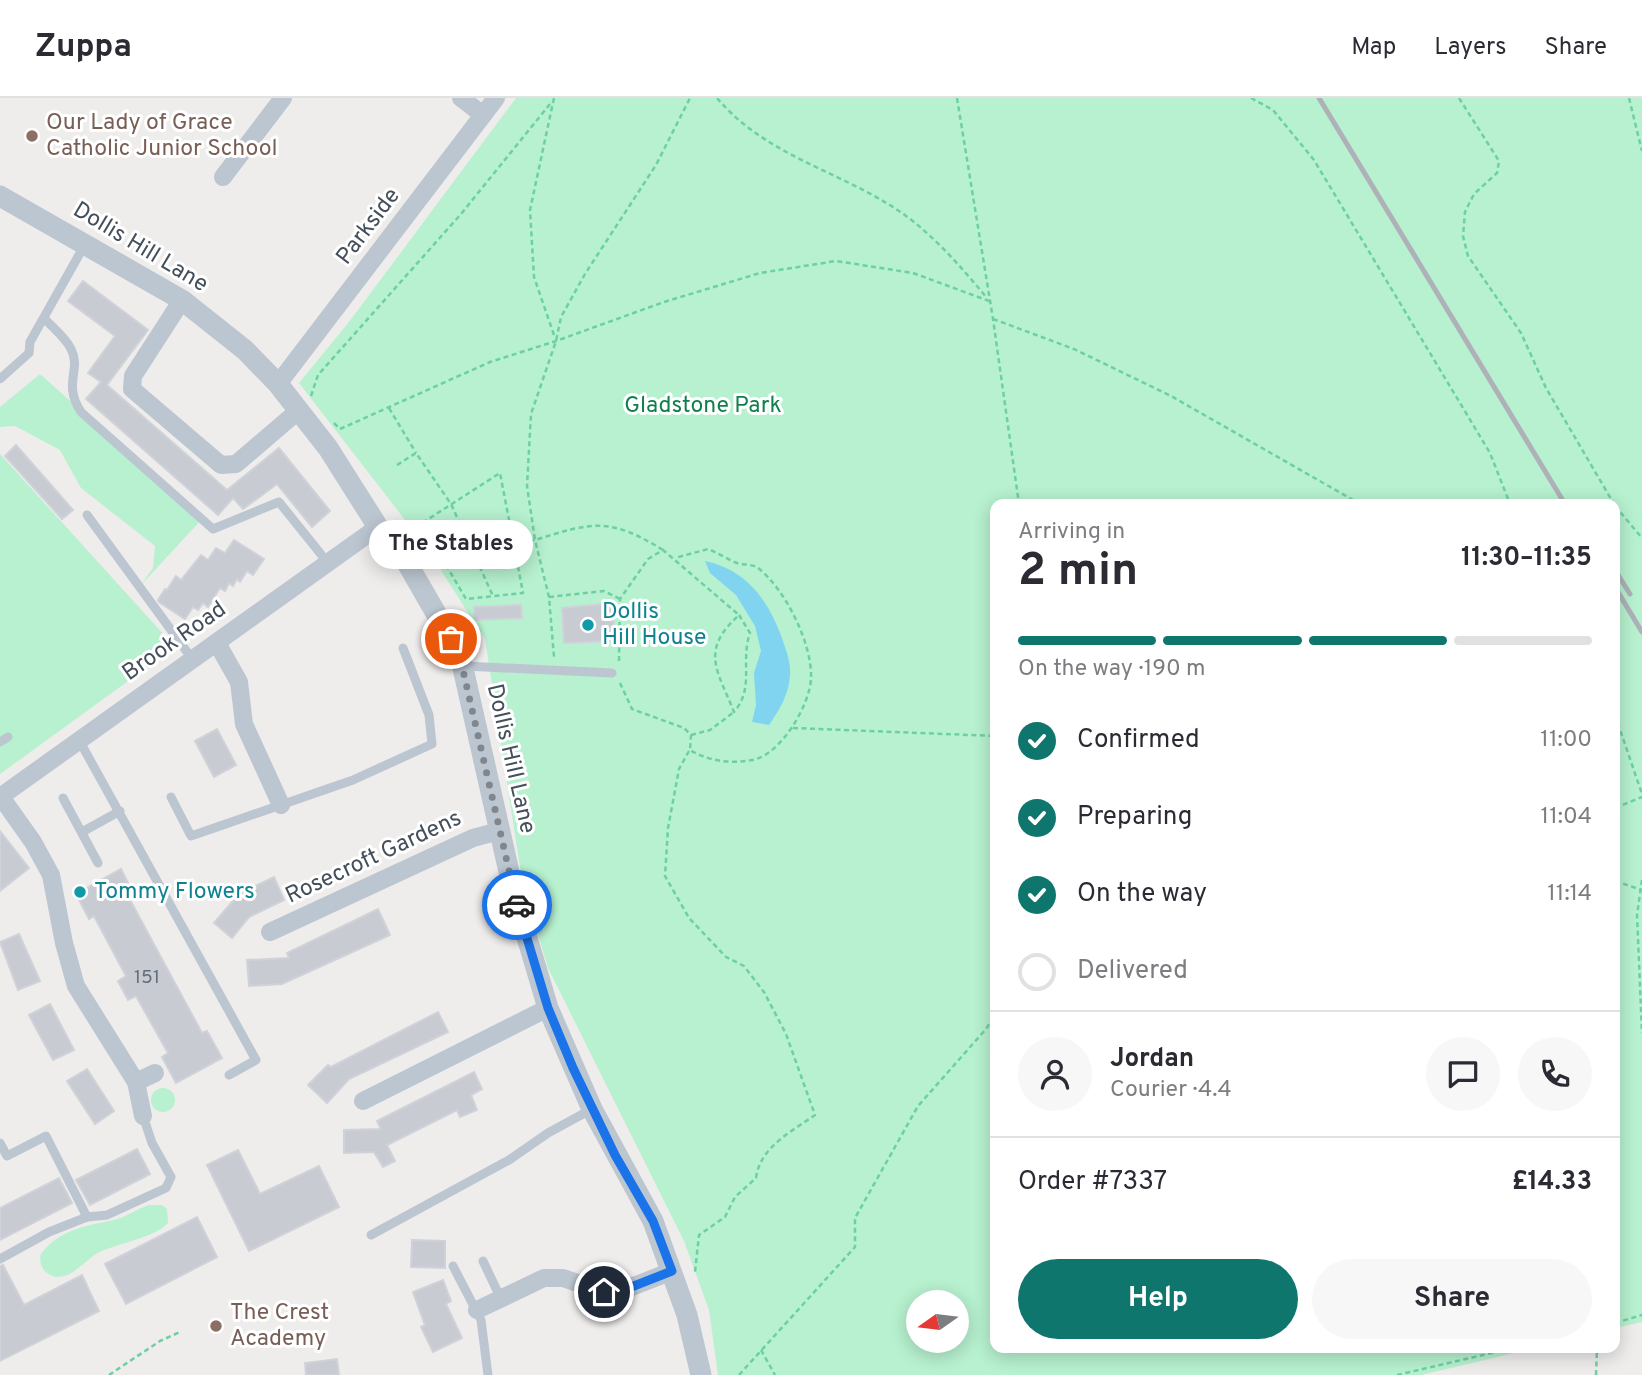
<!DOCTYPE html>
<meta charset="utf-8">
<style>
:root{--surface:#fff;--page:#f7f7f7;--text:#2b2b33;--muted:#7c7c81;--line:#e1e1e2;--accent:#0f766e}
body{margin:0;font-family:Overpass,sans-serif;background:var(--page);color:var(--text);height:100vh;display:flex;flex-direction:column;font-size:26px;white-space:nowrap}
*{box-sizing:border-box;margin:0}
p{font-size:23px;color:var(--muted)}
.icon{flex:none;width:38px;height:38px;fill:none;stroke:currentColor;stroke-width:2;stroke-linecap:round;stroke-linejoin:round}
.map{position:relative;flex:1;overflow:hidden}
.details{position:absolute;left:990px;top:401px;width:630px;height:854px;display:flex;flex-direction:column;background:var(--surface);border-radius:14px;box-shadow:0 4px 18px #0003}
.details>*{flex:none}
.needle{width:46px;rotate:256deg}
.fabs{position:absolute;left:906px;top:1192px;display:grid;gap:14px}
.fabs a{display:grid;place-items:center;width:63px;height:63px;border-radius:50%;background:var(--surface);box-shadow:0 4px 18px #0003;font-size:35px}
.pin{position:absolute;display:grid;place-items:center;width:60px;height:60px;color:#fff;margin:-30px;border:4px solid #fff;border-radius:50%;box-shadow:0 2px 7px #0007}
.courier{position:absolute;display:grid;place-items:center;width:70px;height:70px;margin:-35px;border:5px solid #1a73e8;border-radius:50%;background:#fff;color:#222;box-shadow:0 2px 9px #0007}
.bubble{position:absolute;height:49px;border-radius:24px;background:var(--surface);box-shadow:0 4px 18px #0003;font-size:23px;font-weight:700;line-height:49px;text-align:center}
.head em{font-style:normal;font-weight:700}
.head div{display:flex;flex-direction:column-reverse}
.head{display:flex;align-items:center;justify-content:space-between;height:119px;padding:0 28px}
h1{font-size:46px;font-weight:700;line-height:52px}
.bar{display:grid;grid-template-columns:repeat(4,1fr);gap:10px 7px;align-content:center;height:84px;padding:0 28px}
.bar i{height:9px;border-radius:5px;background:var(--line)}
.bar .active{background:var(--accent)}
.bar p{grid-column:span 4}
.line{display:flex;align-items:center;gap:18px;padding:0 28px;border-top:2px solid var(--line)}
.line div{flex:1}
.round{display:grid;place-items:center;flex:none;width:74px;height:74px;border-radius:37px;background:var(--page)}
ol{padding:0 28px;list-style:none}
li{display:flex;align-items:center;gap:21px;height:77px}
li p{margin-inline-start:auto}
li .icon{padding:7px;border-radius:50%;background:var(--accent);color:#fff;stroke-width:4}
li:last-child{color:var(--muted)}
li i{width:38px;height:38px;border:4px solid var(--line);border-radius:50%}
.button{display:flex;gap:14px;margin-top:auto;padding:14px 28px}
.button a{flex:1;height:80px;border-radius:42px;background:var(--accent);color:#fff;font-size:28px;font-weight:700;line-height:80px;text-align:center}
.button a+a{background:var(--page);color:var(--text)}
header{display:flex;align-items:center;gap:42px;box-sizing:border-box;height:98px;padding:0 35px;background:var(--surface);border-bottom:2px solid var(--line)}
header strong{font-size:33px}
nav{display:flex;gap:38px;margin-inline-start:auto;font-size:24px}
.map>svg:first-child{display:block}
</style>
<header>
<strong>Zuppa</strong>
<nav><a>Map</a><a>Layers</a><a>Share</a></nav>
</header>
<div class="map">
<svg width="1642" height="1277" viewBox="0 0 1642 1277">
<rect width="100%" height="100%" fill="#efecec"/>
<!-- green -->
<g fill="#b7f1cf" fill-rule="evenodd">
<path d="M516 0H1642V1224L1615 1230V406H996V1250H1535L1421 1277H718L709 1212 684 1143 548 870 522 782 485 541 426 449 299 285 349 224ZM919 1204H957V1242H919Z"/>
<polygon points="40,276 202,421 141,487 153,470 155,448 81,390 60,352 15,328 0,329 0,309"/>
<polygon points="0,356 175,549 0,676"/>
<circle cx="163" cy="1002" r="12"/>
<path d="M149 1107H162L167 1111 168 1125 161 1131C142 1142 120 1145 99 1154 85 1161 67 1189 47 1175 41 1171 39 1162 41 1156 60 1131 86 1128 114 1122 126 1119 137 1111 149 1107Z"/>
</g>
<!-- water -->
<path fill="#81d4f0" d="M705 463C747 472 768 502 782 540 786 553 791 563 790 577 789 596 780 611 769 627L752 624 756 607 754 575 761 553 755 528 736 497 710 475Z"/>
<!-- building -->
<g fill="#c9cbd2" stroke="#d0d2d9" stroke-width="2">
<polygon points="83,183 148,232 107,287 227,392 279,350 330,413 312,429 277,386 243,411 233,400 218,417 86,301 101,284 88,275 115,238 68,203"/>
<polygon points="16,347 73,412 62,421 5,358"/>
<polygon points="234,442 264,461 253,477 247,473 240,484 237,481 233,488 229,485 225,493 220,490 208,509 203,505 198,512 193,509 185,521 159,504 158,502 165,491 167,492 176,478 181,482 201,457 208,462 216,450 225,455"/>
<polygon points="613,505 614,543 564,545 562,510"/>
<polygon points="521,507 522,520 474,522 474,509"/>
<polygon points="217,631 236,667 214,679 195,643"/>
<polygon points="0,733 29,770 0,793"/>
<polygon points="121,771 134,797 129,800 163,863 202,935 207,933 222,960 176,985 162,959 168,955 136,898 128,902 118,883 126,878 94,818 89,821 76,796"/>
<polygon points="274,779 284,802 249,819 232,840 214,825 239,796"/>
<polygon points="378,811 390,837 282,886 249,888 247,862 289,860 287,855"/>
<polygon points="19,836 40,883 18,892 0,844"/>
<polygon points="50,906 74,952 53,962 29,917"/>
<polygon points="438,914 448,934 349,981 327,1005 308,987 328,967 331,969"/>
<polygon points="87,971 114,1013 95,1026 67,983"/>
<polygon points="474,974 482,991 471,997 477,1012 460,1019 457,1012 387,1047 395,1063 383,1069 374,1054 344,1055 344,1032 381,1031 377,1023"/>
<polygon points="137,1051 150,1076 90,1107 76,1082"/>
<polygon points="238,1052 260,1096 319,1068 339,1109 249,1153 207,1067"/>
<polygon points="59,1080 72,1105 0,1142 0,1110"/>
<polygon points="197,1119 217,1159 126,1206 105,1166"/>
<polygon points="412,1142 445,1143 445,1170 411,1169"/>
<polygon points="3,1167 24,1207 82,1177 99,1213 0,1263 0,1168"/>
<polygon points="443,1182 451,1203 446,1206 462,1240 433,1254 421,1229 425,1227 413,1194"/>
<polygon points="337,1261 339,1277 306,1277 305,1265"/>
</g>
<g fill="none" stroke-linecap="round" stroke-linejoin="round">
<!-- path -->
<g stroke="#6dd0a3" stroke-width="2.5" stroke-dasharray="5 3.5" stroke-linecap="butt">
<polyline points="554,0 530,112 534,179 555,240"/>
<path d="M717 0C766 58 838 72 899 113 933 136 961 169 987 200"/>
<polyline points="957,0 993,221 1019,406"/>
<polyline points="1251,0 1273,12 1314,62 1490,355 1510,406"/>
<polyline points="1459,0 1499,63 1497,75 1474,96 1465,114 1463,138 1468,158 1521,235 1546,290 1614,406"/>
<polyline points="1629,0 1642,53"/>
<polyline points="993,221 1074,251 1171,298 1360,406"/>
<polyline points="311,298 318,277 461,116 550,6"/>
<polyline points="389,310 416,355"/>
<polyline points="334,325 340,331 490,264 556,243 664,204 760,175 836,163 913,175 989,203"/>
<polyline points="397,367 416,355 451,406 493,498"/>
<polyline points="1615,408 1642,440"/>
<path d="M663 452C610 419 592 424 535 442L527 388 531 316 556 243 561 219 585 176 656 67 690 0"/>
<path d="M446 467 466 501 523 495 500 375 419 427 446 467C475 459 505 446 535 442L549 499 554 559"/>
<polyline points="549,499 604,493 620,501"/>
<path d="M739 517 750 535C740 563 755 590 734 614 718 573 699 553 739 517Z"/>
<polyline points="619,563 620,501 648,461 663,452 739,517"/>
<path d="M620 585 632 611 684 630 691 637 690 652C708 663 730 666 752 662 780 658 811 606 811 579 812 545 785 491 758 470 752 466 744 467 737 465 727 461 718 455 708 451L675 460"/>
<polyline points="1615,617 1642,696"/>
<polyline points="793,630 996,638"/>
<polyline points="691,637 710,632 734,614"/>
<path d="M689 653 679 671 668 730 665 778 689 820 726 859 744 868 764 894 786 936 815 1017C791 1034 760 1049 756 1080L735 1099 725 1119 699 1137 695 1174"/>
<polyline points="1615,710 1642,699"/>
<polyline points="1642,782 1637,817 1642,935"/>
<polyline points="1615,783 1642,792"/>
<polyline points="1615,1225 1642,1217"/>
<polyline points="761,1252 775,1277"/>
<polyline points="109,1277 160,1243 180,1234"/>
<polyline points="739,1277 855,1149 855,1120 918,1008 986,931 996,915"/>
<polyline points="1397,1277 1513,1250"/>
<polyline points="1596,1277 1597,1250"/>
</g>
<!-- service -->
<g stroke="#bcc6d0" stroke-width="9">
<path d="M45 221C53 230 66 240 71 251 82 272 62 285 81 314L213 431 279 404 328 465"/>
<polyline points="0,281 29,255 30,244 84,148"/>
<polyline points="87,417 193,562"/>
<polyline points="464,568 612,575"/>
<polyline points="79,642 256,962 229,977"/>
<polyline points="0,644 8,639"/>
<polyline points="171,699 191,738 353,682 432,646 429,617 403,550"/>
<polyline points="63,700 98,765"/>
<polyline points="82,734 120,713"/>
<polyline points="0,1045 7,1058 46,1038 87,1119"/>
<polyline points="371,1137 509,1062 548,1035 592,1011"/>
<polyline points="0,1161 49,1134 87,1119 107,1117 166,1090 171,1079 152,1045 143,1018"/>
<polyline points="483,1163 501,1201"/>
<polyline points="453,1168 481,1222 488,1277"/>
</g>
<!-- minor -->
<g stroke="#bcc6d0" stroke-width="18">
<polyline points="461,0 483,17"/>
<polyline points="223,79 283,0"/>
<polyline points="182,202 133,278 132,291 221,367 236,366 298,313"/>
<polyline points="278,286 496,0"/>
<polyline points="217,545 239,584 244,626 281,707"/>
<polyline points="0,699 378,429"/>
<polyline points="1,699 33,744 51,777 64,845 76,888 136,984 143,1018"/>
<polyline points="270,834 473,740 499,733"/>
<polyline points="136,984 155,975"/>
<polyline points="363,1003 548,910"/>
<polyline points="477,1212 544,1180 563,1180 604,1194 616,1195 672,1173"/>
</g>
<!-- tertiary -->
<polyline stroke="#bcc6d0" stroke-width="21" points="0,98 182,202 245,252 278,286 328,350 378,429 407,465 460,557 514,796 548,910 592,1011 653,1123 687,1217 701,1277"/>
<!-- rail -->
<g stroke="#aeb1b7" stroke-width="5">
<polyline points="1319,0 1565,406"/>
<polyline points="1615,472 1630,496"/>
<polyline points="1615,489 1642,534"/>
</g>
</g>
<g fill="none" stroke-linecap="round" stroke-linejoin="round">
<!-- done -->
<polyline stroke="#80868e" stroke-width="7" stroke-dasharray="0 12.6" points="451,541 462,568 517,807"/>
<!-- route -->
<polyline stroke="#1a73e8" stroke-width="9" points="517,807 548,910 573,970 615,1057 653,1123 672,1173 616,1195 604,1194"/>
</g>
<!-- markers -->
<g fill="#8d6e63" stroke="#fff" stroke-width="2.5">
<circle cx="32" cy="38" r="7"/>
<circle cx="216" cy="1228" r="7"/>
</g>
<g fill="#0f9aa8" stroke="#fff" stroke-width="2.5">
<circle cx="588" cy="527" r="7"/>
<circle cx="80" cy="794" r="7"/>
</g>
<g text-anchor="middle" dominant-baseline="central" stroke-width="6" stroke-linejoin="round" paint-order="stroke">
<!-- number labels -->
<g font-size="19" fill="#656e79">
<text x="147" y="880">151</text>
</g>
<!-- education labels -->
<g font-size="23" fill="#785e54" stroke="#fff" text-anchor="start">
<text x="46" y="25">Our Lady of Grace<tspan x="46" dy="26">Catholic Junior School</tspan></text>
<text x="230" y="1215">The Crest<tspan x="230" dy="26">Academy</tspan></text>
</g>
<!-- street labels -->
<g font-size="23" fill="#444f5b" stroke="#fff">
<text transform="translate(369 129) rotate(-53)">Parkside</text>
<text transform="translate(140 150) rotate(31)">Dollis Hill Lane</text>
<text transform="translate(175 544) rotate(-35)">Brook Road</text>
<text transform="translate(510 661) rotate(77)">Dollis Hill Lane</text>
<text transform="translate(374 760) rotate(-25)">Rosecroft Gardens</text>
</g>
<!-- park labels -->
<g font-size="23" fill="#117f4d" stroke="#fff">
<text x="703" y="308">Gladstone Park</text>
</g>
<!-- culture labels -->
<g font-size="23" fill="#0d838f" stroke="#fff" text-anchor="start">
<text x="602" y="514">Dollis<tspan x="602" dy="26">Hill House</tspan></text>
<text x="94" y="794">Tommy Flowers</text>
</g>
</g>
</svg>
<div class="fabs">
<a><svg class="needle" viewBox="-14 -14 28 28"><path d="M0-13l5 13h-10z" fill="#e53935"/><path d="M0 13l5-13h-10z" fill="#7c7c81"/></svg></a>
</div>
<div class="pin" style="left:451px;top:541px;background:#ea580c"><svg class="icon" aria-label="bag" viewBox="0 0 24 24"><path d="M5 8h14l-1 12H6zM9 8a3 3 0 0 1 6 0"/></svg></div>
<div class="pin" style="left:604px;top:1194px;background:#1f2937"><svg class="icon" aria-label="home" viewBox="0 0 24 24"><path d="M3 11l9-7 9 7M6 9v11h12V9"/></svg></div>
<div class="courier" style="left:517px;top:807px"><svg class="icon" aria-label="car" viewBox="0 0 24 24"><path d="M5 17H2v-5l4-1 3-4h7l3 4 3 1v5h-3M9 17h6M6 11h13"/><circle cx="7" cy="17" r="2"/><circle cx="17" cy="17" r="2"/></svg></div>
<div class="bubble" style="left:369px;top:422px;width:164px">The Stables</div>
<section class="details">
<div class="head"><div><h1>2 min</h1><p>Arriving in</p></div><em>11:30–11:35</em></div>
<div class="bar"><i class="active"></i><i class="active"></i><i class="active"></i><i></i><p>On the way · 190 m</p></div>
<ol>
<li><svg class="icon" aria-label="check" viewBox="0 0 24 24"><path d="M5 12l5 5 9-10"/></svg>Confirmed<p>11:00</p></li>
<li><svg class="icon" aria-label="check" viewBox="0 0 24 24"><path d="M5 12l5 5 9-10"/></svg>Preparing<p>11:04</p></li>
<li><svg class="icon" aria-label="check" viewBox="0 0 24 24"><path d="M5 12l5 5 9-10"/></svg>On the way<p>11:14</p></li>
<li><i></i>Delivered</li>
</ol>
<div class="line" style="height:126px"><a class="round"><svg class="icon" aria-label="person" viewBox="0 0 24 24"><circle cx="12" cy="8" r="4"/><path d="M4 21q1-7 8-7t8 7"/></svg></a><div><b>Jordan</b><p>Courier · 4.4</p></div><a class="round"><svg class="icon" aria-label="chat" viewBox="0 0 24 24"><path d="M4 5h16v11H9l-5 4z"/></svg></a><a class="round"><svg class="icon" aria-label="phone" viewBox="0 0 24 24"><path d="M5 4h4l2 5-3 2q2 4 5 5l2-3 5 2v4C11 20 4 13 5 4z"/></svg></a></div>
<div class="line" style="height:91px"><div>Order #7337</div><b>£14.33</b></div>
<div class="button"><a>Help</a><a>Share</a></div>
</section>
</div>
